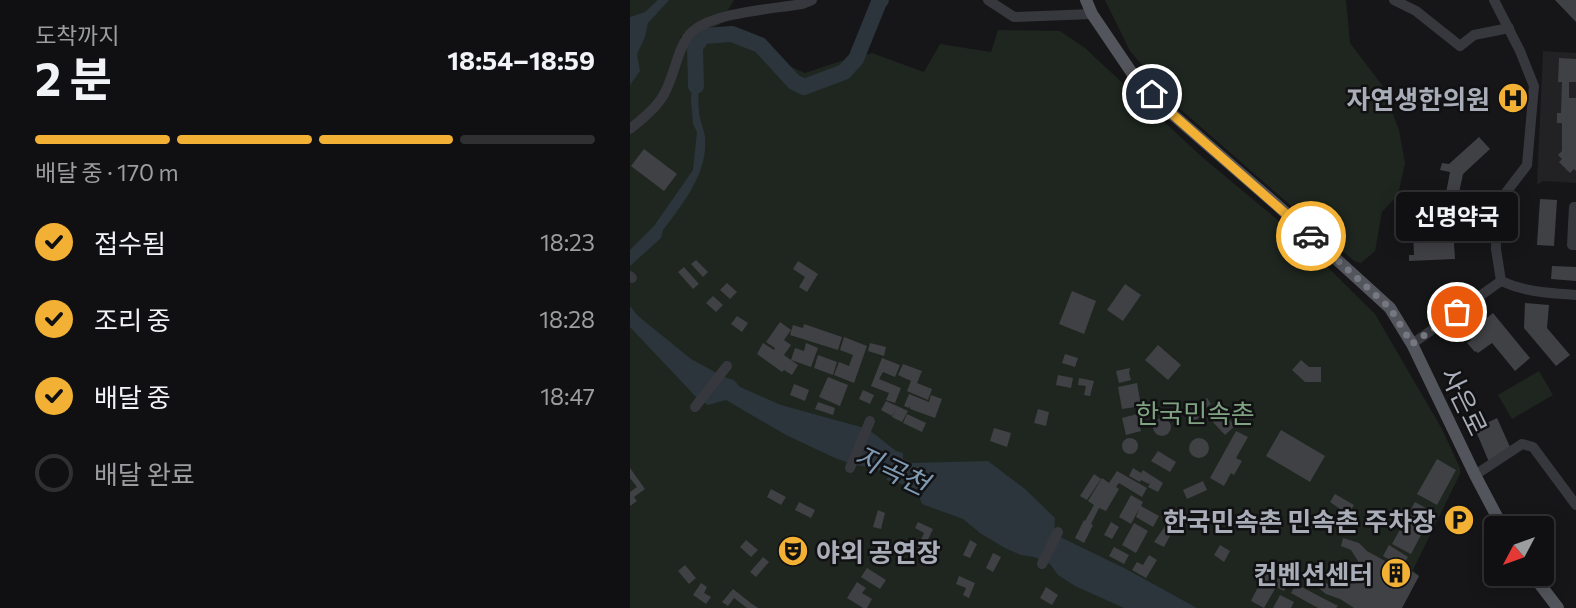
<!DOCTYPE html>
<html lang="ko">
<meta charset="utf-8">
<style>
:root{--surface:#101012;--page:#1e1e20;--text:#f1f3f6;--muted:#9c9d9f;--line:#303032;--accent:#f2b134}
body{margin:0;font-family:Commissioner,"Noto Sans KR",sans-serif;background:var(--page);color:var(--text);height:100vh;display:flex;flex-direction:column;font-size:26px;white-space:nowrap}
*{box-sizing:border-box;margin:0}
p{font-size:23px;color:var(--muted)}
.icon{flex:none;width:38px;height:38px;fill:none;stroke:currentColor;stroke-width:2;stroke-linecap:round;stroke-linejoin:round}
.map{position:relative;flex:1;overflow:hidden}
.side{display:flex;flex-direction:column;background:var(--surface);width:630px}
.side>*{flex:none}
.needle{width:46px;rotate:229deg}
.tools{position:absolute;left:854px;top:516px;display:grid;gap:14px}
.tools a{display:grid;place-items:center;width:70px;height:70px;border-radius:7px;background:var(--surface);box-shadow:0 4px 18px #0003,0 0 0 2px var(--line);font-size:35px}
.pin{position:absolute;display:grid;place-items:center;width:60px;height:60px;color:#fff;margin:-30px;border:4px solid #fff;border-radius:50%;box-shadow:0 2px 7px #0007}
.courier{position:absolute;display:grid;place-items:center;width:70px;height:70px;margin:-35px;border:5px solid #f2b134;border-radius:50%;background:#fff;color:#222;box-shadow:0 2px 9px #0007}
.bubble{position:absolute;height:49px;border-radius:7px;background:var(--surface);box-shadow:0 4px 18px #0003,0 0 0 2px var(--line);font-size:23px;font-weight:700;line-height:49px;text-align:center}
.headline em{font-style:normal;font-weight:700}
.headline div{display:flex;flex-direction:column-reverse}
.headline{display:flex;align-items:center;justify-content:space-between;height:119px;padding:0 35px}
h1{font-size:46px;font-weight:700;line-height:52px}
.bar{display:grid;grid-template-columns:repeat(4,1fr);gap:10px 7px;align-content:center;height:84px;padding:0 35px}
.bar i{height:9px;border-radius:5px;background:var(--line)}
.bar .active{background:var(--accent)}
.bar p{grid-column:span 4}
ol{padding:0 35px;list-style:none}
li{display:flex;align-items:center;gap:21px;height:77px}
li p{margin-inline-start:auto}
li .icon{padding:7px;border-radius:50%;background:var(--accent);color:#111;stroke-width:4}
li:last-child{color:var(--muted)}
li i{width:38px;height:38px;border:4px solid var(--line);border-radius:50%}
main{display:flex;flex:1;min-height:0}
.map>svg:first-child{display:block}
</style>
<main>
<section class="side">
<div class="headline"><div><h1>2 분</h1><p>도착까지</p></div><em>18:54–18:59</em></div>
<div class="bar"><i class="active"></i><i class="active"></i><i class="active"></i><i></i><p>배달 중 · 170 m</p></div>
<ol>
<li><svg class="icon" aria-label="check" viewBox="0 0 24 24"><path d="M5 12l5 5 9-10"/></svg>접수됨<p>18:23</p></li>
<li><svg class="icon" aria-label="check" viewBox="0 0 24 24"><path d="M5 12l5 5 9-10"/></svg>조리 중<p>18:28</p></li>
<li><svg class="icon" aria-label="check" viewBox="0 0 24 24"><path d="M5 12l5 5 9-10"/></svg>배달 중<p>18:47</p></li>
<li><i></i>배달 완료</li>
</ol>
</section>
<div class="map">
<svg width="946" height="608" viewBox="0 0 946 608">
<rect width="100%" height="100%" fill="#161618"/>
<!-- built -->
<polygon fill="#222225" points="913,51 946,53 946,183 913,181 907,185"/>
<!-- green -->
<g fill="#1e261f">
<polygon points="0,0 104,0 89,25 68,34 49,37 61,44 60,61 65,72 65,47 89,35 175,73 211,61 242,53 294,72 310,44 361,52 368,30 430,31 455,48 572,157 662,232 745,314 812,429 830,468 830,474 783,570 789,576 772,608 0,608"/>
<polygon points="475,0 716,0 720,43 752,85 769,130 775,163 768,195 752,212 745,251 731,263 724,261 548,107 500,51"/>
<polygon points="909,371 923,395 882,419 868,395"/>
</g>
<!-- water -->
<g fill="#2c353c">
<polygon points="28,0 39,0 18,23 15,37 7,54 10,71 0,85 0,17 15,12"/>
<path d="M63 62C71 78 67 93 69 110 69 120 74 128 75 137 78 173 54 202 33 230L31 238 0 266V250L24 226 63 170 67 132 63 124 61 101Z"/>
<polygon points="0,306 8,316 61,359 94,377 104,380 110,387 151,405 238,429 266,451 273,453 273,459 282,463 358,461 395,489 425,518 424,534 496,569 567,608 494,608 445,586 428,575 420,564 404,557 391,555 375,548 350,533 333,519 292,504 287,491 272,484 256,480 258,477 245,468 225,465 205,458 156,435 96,400 78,405 67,398 0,327"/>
</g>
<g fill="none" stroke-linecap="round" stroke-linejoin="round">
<!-- river -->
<polyline stroke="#2c353c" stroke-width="16" points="66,86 65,47 73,36 102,34 130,45 164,82 174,87 214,72 226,59 249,2 251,0"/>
</g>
<!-- building -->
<g fill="#404145">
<polygon points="925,0 946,0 946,22"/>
<polygon points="929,58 946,59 946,82 939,82 939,98 946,98 946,171 944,169 940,173 929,162 932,159 928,155 932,151 932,123 927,123 927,113 931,113 932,82 928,82"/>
<polygon points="849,137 860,149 833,174 825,212 813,209 820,172 810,170 812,163 819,164"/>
<polygon points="14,149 47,174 34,191 1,166"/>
<polygon points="910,199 927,200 924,246 907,245"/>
<polygon points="823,228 825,259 779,261 779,255 784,255 783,230"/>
<polygon points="66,260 78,272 73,277 61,264"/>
<polygon points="168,261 188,274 177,292 169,287 175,277 163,269"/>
<polygon points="922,266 946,267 946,281 921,279"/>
<polygon points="54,267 69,284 63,289 48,272"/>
<polygon points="97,283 107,292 100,299 90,290"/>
<polygon points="495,284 511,295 493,321 477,310"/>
<polygon points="442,291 466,301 454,334 429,324"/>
<polygon points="83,296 93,305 86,312 76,303"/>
<polygon points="895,303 919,305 917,328 940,355 926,366 894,328"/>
<polygon points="863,313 900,358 885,371 862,343 848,353 846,351 845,352 837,343 841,340 836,335"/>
<polygon points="107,316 118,323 112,332 101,324"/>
<polygon points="150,322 161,330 154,340 161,345 154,355 168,365 162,375 154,370 152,372 127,354 133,343 144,350 145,348 136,342"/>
<polygon points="174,324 212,337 208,350 160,335 163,325 173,328"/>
<polygon points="214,337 237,346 224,383 204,375 209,362 219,366 223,355 210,350"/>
<polygon points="176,343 188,348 181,367 161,360 165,348 174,351"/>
<polygon points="240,343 256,347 254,356 238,351"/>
<polygon points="528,345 551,365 538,380 515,360"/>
<polygon points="435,354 448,358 445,367 432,363"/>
<polygon points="188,355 207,362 203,375 184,368"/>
<polygon points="252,358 270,365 265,377 253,372 249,379 271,388 265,403 256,400 259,393 241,386"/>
<polygon points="671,360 679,367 691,367 691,382 675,382 662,370"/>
<polygon points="273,364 292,371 287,383 302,389 298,400 277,391 281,381 268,375"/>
<polygon points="500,368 499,373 501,380 489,383 486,371"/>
<polygon points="428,375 443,378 441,388 426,385"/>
<polygon points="198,377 218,385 210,406 189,397"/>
<polygon points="449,378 464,381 460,396 454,395 456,386 448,385"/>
<polygon points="507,383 511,406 492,409 488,387"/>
<polygon points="164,384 179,390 175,401 160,395"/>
<polygon points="233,390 244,395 240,404 229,399"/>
<polygon points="279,394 299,402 301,395 312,399 305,418 280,409 280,406 279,408 274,406"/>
<polygon points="577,398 581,404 568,414 570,417 563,422 557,413"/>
<polygon points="256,401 278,411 272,422 262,417 266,410 262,416 251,410"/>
<polygon points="188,402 205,408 203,415 185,409"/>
<polygon points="408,409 419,412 416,426 404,423"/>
<polygon points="591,410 605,426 595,435 581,420"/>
<polygon points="277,414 296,423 292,432 273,423"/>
<polygon points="507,414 511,431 496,435 492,418"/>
<circle cx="532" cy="427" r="9"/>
<polygon points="867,418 880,447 859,462 845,429"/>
<polygon points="364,428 381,433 377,447 360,441"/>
<polygon points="651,430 695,456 680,482 636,456"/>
<polygon points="606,431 618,437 606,458 612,461 604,475 601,473 594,486 580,478"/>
<circle cx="500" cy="446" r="8"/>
<circle cx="569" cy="448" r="10"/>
<polygon points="528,451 546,462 540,472 521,461"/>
<polygon points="807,459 826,470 807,505 787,494"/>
<polygon points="0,468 15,489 4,497 7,501 0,506 0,492 7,487 0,478"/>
<polygon points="503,468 511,473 513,470 533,483 528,492 518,487 521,482 519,484 511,480 510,482 499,476"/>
<polygon points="487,471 517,488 512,497 489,483 486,487 489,489 476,511 469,508 461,524 463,525 454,543 445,538 454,520 455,521 464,505 458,501 472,478 479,483"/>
<polygon points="464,474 471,479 457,500 450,496"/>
<polygon points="573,481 577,490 557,499 553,490"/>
<polygon points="141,489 156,497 151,505 137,497"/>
<polygon points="705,494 724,505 715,519 707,514 710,509 700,502"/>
<polygon points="501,495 513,502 511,506 529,516 523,527 506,517 509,509 501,524 489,517"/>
<polygon points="169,502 185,510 181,518 165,510"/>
<polygon points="785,502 803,512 781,554 762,544"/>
<polygon points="543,508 552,513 539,532 541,534 534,547 524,542 540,519 538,517"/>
<polygon points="248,510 255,513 251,529 243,527"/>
<polygon points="288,522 303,529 293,550 278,543 281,537 290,542 294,533 285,528"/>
<polygon points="481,522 489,527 482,539 474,535"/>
<polygon points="504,523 518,531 506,553 492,545"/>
<polygon points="713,538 729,543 737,551 764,566 775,567 789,576 772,608 724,608 710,599 696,594 686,586 692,580 699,585 711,587 719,585 726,578 728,573 728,561 721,550 711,546"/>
<polygon points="116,540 128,550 121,557 110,547"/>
<polygon points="340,540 347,544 340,558 333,555"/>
<polygon points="590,545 600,551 594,562 584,555"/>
<polygon points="759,545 778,557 772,567 753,556"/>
<polygon points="484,547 499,555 494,564 479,556"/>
<polygon points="363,553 371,557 363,572 356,568"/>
<polygon points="519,555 527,560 516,578 502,570 507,562 513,565"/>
<polygon points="133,557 139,562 126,577 120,572"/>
<polygon points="55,565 66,578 59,584 48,571"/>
<polygon points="237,568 256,580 250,589 231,577"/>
<polygon points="637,569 660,581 654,591 646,587 634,608 621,601"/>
<polygon points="329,576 345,583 339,598 333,595 336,588 326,584"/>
<polygon points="227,582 236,588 232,593 242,599 237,608 233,608 217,598"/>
<polygon points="71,583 77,587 74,593 81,597 76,604 63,595"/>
<polygon points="666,584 708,606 706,608 688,608 661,593"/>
<polygon points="416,587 428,595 422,605 410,598"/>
<polygon points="103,589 122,604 128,608 117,608 104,598 98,606 92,602"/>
<polygon points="650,595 664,602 661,608 643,608"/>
</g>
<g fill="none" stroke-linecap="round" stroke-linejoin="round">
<!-- minor -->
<g stroke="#37383d" stroke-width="10">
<polyline points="358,0 384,17 462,14"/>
<polyline points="764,0 786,11 830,46 844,35 879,28"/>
<path d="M0 129C11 120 23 111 31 99 45 80 46 46 63 31 86 12 143 9 172 4L182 0"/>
<polyline points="943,225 944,207 946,207"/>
<polyline points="946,225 943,225 942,245 946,245"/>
<polyline points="0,276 2,278"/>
<path d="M871 281C895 292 919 293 946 295"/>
<polyline points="782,344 871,281 866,249 866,217 874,195 897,165 904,86 890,51 864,0"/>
<polyline points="65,407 97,366"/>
<polyline points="220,468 240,421"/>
<polyline points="845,475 892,444 903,447 946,505"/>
<polyline points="412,564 428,532"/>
</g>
<!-- major -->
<g stroke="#53555c" stroke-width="12">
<polyline points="456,0 462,14 504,76 541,113 648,206 760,308 782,344 845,475 873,528"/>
<polyline points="902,574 928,608"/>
</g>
</g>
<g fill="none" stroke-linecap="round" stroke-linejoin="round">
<!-- done -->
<polyline stroke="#757880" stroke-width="7" stroke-dasharray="0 12.6" points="681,236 760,308 782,344 827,312"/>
<!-- route -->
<polyline stroke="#f2b134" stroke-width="9" points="522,94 541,113 681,236"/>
</g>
<!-- icons -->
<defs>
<g id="hospital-disc" transform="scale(1.575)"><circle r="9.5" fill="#f2b134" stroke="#111113"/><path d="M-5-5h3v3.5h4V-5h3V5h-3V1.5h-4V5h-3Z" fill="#111"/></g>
<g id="parking-disc" transform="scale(1.575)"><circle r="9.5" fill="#f2b134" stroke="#111113"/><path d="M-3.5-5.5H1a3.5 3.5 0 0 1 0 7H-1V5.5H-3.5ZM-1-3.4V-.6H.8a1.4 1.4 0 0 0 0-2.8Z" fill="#111"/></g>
<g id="theatre-disc" transform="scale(1.575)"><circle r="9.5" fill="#f2b134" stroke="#111113"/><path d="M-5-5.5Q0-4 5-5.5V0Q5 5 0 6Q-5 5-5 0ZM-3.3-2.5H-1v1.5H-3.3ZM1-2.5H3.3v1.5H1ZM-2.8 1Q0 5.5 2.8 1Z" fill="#111"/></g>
<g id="building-disc" transform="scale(1.575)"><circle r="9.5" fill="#f2b134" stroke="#111113"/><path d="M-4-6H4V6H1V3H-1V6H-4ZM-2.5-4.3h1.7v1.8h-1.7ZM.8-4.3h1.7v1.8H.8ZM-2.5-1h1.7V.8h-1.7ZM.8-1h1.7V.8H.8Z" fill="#111"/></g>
</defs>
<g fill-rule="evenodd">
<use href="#hospital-disc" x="883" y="98"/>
<use href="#parking-disc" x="829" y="520"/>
<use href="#theatre-disc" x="163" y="551"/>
<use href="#building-disc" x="766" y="573"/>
</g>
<g text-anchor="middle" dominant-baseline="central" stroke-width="5" stroke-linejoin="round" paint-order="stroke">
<!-- poi labels -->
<g font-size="26" font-weight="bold" fill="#a8adb8" stroke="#111113" text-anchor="end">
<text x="860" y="98">자연생한의원</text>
<text x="806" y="520">한국민속촌 민속촌 주차장</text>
<text x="186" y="551" text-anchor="start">야외 공연장</text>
<text x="743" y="573">컨벤션센터</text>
</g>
<!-- street labels -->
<g font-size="26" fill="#a8adb8" stroke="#111113">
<text transform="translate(835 401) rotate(64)">사은로</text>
</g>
<!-- park labels -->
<g font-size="26" fill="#7fa381" stroke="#111113">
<text x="565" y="412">한국민속촌</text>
</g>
<!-- water labels -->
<g font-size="28" font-style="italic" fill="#7f9bb3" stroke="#111113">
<text transform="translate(262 469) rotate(25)">지곡천</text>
</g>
</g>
</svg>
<div class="tools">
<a><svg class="needle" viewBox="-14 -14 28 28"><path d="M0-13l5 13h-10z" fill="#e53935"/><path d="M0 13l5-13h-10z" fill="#9c9d9f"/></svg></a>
</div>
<div class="pin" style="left:827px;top:312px;background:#ea580c"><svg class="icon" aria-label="bag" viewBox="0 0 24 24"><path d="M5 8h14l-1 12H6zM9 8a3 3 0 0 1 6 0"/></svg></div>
<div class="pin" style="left:522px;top:94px;background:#1f2937"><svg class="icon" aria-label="home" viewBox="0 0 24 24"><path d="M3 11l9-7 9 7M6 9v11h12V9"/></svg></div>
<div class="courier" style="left:681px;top:236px"><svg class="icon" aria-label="car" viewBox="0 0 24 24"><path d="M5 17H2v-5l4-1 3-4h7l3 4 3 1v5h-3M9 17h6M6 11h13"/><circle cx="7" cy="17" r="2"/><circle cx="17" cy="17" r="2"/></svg></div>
<div class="bubble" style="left:766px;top:192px;width:122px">신명약국</div>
</div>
</main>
